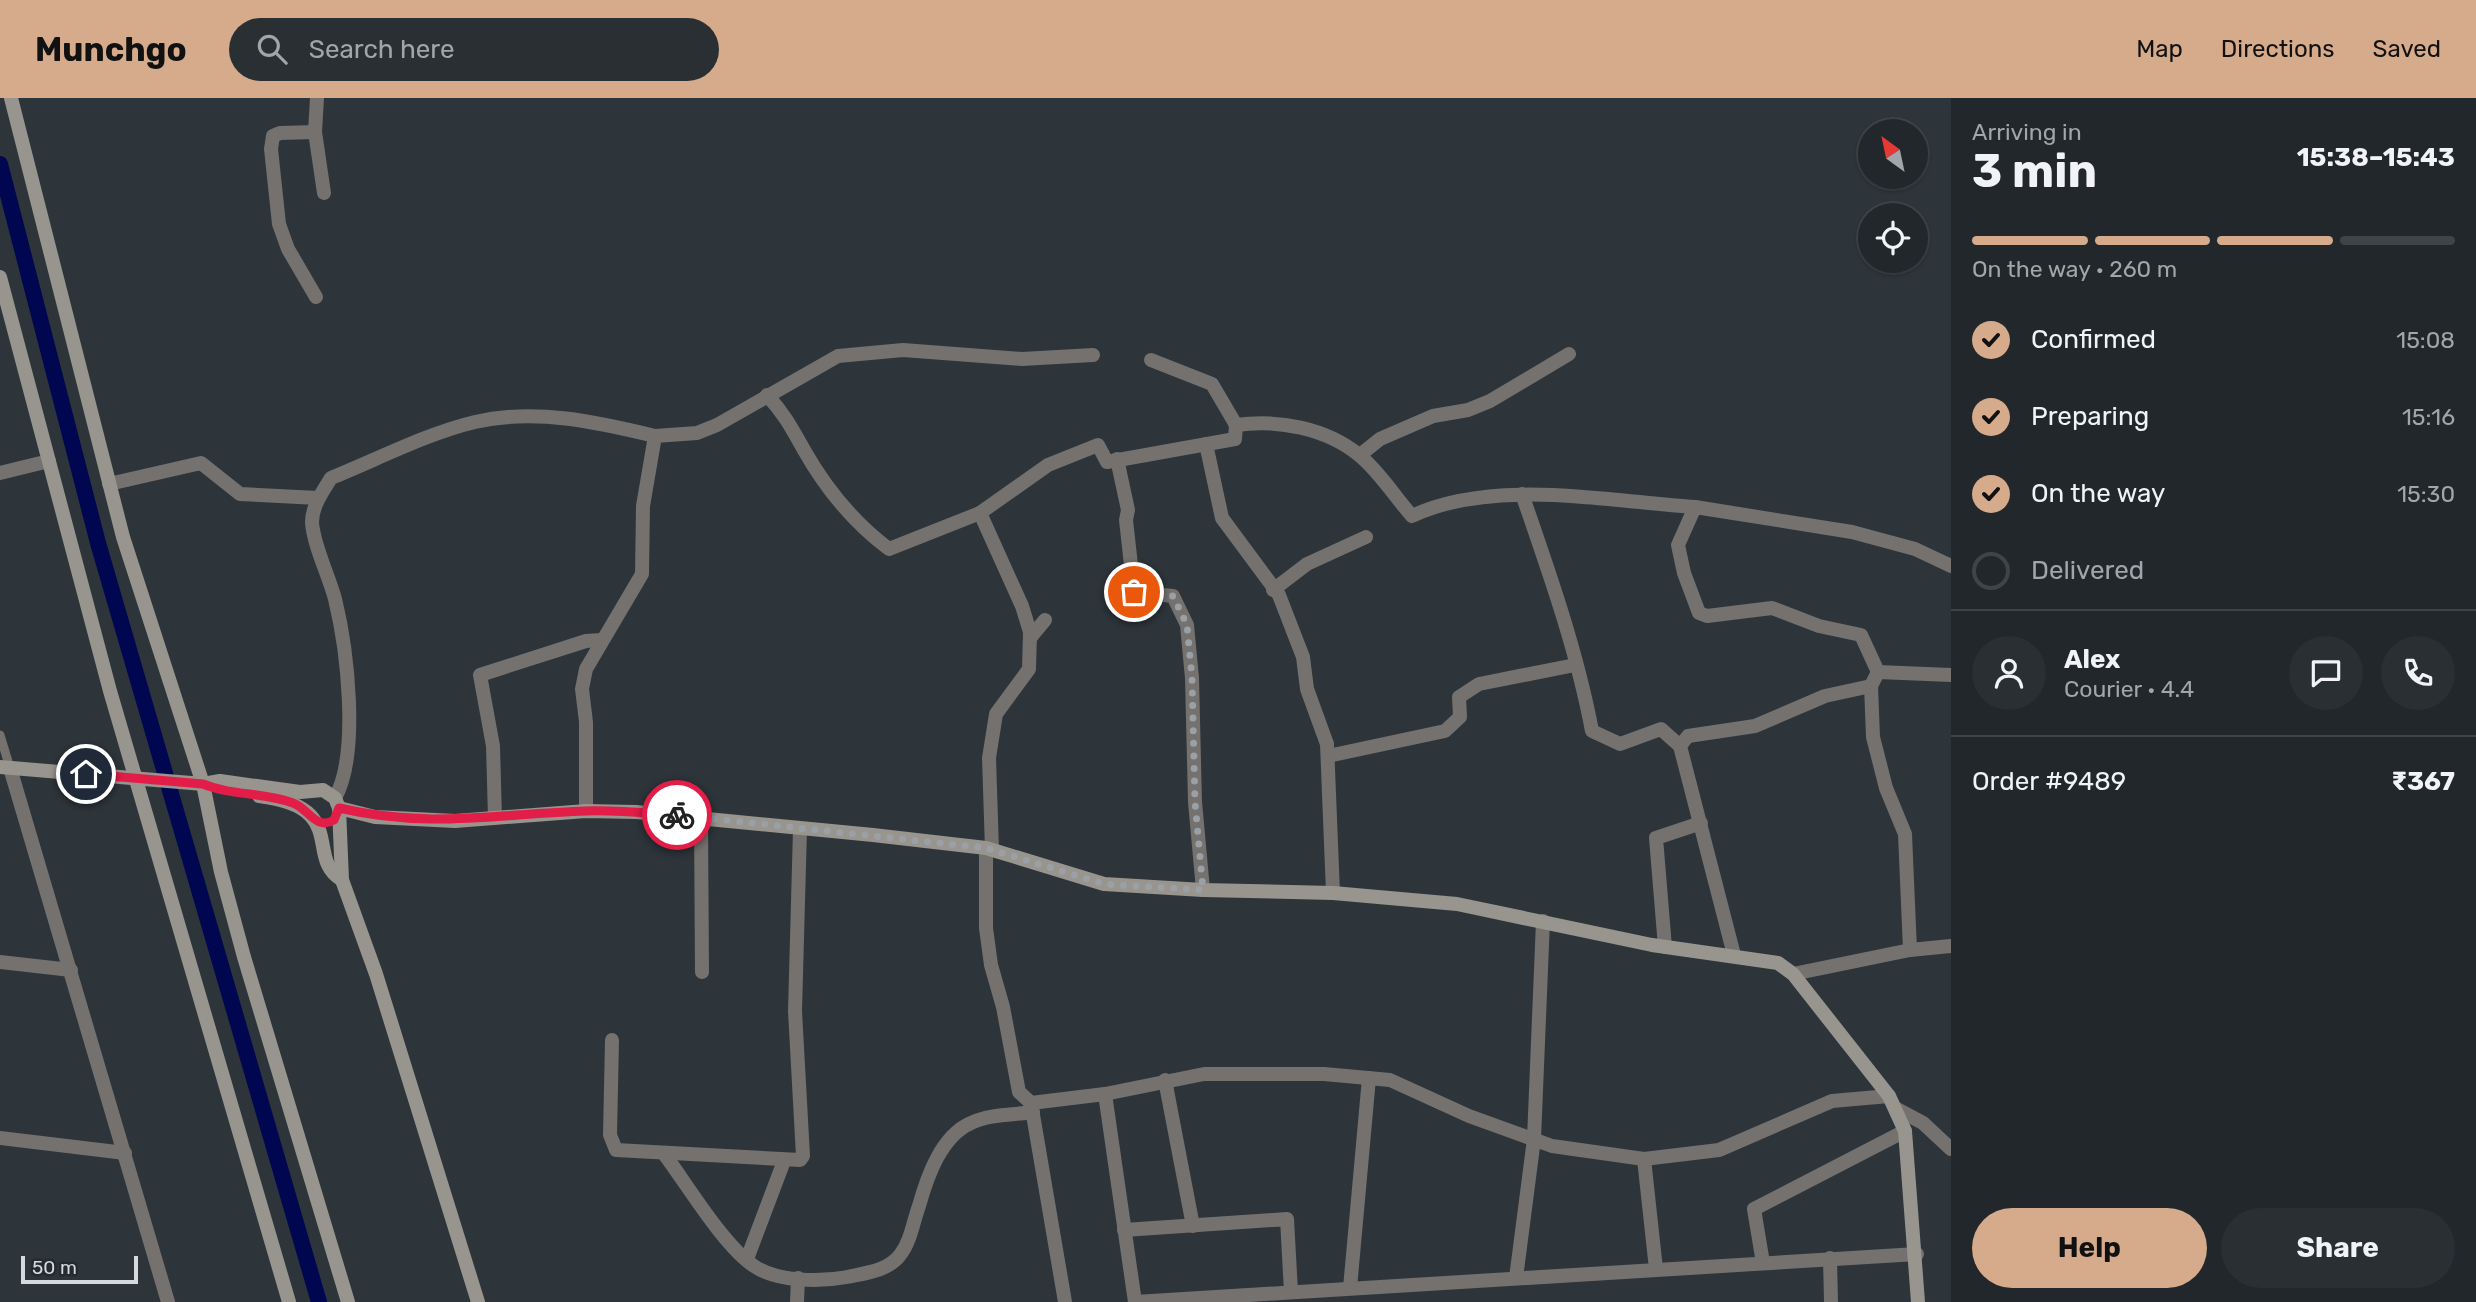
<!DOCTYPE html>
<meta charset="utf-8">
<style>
:root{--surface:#22272c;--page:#2a2f34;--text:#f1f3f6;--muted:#a2a5a9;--line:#3f4448;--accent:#d6ab8b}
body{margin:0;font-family:Rubik,sans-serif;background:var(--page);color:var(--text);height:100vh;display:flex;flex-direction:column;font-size:26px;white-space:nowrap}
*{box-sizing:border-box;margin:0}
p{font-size:23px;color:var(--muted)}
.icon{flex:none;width:38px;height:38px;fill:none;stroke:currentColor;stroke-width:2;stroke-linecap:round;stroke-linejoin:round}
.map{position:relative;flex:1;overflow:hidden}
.details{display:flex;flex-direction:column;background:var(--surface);width:525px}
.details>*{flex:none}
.needle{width:46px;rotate:327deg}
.controls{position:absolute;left:1858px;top:21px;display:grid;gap:14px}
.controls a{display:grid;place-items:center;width:70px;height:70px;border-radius:50%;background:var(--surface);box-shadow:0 2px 5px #0004,0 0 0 2px var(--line);font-size:35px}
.scale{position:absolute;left:21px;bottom:18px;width:117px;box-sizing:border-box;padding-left:7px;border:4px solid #d5dade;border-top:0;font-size:19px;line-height:24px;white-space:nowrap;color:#d5dade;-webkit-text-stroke:5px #232a30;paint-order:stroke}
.pin{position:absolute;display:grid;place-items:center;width:60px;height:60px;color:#fff;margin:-30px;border:4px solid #fff;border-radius:50%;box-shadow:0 2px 7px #0007}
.courier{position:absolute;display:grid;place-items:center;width:70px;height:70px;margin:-35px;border:5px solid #e11d48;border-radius:50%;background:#fff;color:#222;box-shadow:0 2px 9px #0007}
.headline em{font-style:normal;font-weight:700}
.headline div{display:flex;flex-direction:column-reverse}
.headline{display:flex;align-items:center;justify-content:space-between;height:119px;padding:0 21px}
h1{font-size:46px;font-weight:700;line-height:52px}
.bar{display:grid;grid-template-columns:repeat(4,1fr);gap:10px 7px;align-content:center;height:84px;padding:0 21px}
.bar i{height:9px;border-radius:5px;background:var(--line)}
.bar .selected{background:var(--accent)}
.bar p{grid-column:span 4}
.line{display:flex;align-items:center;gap:18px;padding:0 21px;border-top:2px solid var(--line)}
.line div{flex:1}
.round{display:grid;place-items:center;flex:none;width:74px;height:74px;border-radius:37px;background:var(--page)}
ol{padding:0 21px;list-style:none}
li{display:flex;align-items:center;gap:21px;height:77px}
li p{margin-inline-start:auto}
li .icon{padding:7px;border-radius:50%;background:var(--accent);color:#111;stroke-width:4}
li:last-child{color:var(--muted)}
li i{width:38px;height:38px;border:4px solid var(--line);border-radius:50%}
.primary-button{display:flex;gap:14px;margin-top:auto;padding:14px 21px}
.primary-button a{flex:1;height:80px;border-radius:42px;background:var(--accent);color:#111;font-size:28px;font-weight:700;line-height:80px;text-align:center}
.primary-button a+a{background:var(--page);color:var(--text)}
header{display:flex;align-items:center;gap:42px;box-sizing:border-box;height:98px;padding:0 35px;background:var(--accent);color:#111}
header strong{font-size:33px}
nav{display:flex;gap:38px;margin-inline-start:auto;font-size:24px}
.search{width:490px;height:63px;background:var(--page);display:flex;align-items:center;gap:18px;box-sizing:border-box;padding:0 24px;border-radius:38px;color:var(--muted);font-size:26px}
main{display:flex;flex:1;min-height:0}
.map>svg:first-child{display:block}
</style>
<header>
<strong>Munchgo</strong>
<div class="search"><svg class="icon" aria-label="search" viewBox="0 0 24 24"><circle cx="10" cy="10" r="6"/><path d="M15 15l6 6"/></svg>Search here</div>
<nav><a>Map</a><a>Directions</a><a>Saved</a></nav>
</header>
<main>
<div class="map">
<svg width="1951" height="1204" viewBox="0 0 1951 1204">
<rect width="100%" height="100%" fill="#2d343a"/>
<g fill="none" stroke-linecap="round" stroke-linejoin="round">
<!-- canal -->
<polyline stroke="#010651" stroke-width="16" points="0,66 98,445 319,1204"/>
<!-- lane -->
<polyline stroke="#74716e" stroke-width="9" points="0,637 10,670"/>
<!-- street -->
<g stroke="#74716e" stroke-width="14">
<polyline points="317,0 315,34 324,95"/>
<polyline points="315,34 280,35 273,38 271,51 279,126 288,151 316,199"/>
<polyline points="1151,262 1212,286 1236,327"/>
<path d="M767 297C785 317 791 329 804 352 826 391 853 424 889 451L980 415 1048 367 1098 347 1107 364 1235 341 1236 327C1277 321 1326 330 1359 357 1379 373 1395 399 1412 418 1492 380 1607 403 1695 409"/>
<polyline points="1206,346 1222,420 1279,497 1303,559 1307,591 1327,646 1333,795"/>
<polyline points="1360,357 1380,341 1433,318 1468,312 1490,303 1569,256"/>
<polyline points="1117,361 1128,412 1126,422 1134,494 1173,498 1187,527 1192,580 1195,704 1203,792"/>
<polyline points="0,375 49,363"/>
<polyline points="109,386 201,365 240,396 318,400"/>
<path d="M1522 396C1549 474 1577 553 1592 633L1620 646 1661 631 1680 648"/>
<polyline points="980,415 1022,508 1030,534 1029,571 996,616 989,660 992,752"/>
<polyline points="1273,492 1307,466 1366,439"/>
<polyline points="1030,540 1045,522"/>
<polyline points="1878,574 1861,537 1819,528 1772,510 1707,518 1699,515 1684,475 1678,447 1695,409 1852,434 1915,451 1951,468"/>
<polyline points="1328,658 1445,633 1460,619 1459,599 1479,586 1575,567"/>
<polyline points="10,670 168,1204"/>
<path d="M335 700C360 655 347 550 335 501 329 478 313 446 312 424 312 408 323 393 331 380 376 362 428 335 475 324 535 310 597 324 655 338"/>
<polyline points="586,713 586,624 582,591 586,571 642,476 643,408 655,338 697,335 717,327 838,258 903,252 1022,261 1093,257"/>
<polyline points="495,720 493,648 480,577 586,543 602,542"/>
<polyline points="701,720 702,874"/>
<polyline points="986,750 986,830 991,867 1003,909 1019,994 1031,1005 1105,996 1204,976 1324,976 1390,982 1469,1018 1552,1048 1644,1061 1719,1052 1832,1003 1889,998"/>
<polyline points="1665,849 1656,740 1701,725"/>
<polyline points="1910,852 1905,736 1886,690 1873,639 1871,588 1878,574 1951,577"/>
<polyline points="1734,857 1680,648 1688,638 1755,628 1825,598 1871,588"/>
<polyline points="0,864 71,872"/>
<polyline points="1793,876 1910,852 1951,848"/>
<polyline points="612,942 610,1037 616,1052 800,1062 803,1058 795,913 800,731"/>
<polyline points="1165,982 1193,1128"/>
<polyline points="1105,996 1135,1204"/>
<polyline points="1031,1005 1065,1204"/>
<polyline points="1895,1010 1923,1025 1951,1051"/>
<polyline points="0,1040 125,1055"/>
<path d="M665 1057C688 1088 724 1148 754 1168 777 1184 821 1184 847 1179 866 1175 888 1173 900 1157 911 1143 913 1124 919 1108 927 1079 941 1038 971 1025 989 1016 1013 1017 1033 1014"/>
<polyline points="1644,1061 1656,1171"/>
<polyline points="1124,1132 1287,1121 1291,1194"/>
<polyline points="1830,1160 1831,1204"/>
<polyline points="747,1161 784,1063"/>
<polyline points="1763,1165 1754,1111 1905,1033"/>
<polyline points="1516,1180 1534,1041 1543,823"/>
<polyline points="1350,1190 1369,980"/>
<polyline points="797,1204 798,1180"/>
<polyline points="1135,1204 1917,1156"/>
</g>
<!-- secondary -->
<g stroke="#98948e" stroke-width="14">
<polyline points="11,0 123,439 203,686 221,774 244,859 348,1204"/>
<polyline points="0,179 110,593 289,1204"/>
<polyline points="0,669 203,686 220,683 300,694 323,692 335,700 339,710 342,782 376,876 478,1204"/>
<path d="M259 698C350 709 304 760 342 782"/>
<polyline points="339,710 375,719 455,723 586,713 636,714 873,737 986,750 1104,786 1203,792 1333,795 1457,806 1652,847 1778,865 1793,876 1889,998 1905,1033 1918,1204"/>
</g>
</g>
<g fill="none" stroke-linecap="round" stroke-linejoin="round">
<!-- done -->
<polyline stroke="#9aa0a5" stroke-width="7" stroke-dasharray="0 12.6" points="677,717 986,750 1104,786 1203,792 1195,704 1192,580 1187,527 1173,498 1134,494"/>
<!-- route -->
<path stroke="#e11d48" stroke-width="9" d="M86 676 203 686C232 698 264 694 293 705 308 710 316 733 334 722L339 710C429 731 496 716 586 713 616 712 647 715 677 717"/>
</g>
</svg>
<div class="controls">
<a><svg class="needle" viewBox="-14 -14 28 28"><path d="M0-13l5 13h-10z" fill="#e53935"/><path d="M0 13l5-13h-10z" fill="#a2a5a9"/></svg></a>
<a><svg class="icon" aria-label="locate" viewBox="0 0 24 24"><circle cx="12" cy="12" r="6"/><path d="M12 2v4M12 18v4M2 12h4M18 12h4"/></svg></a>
</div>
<div class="scale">50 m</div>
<div class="pin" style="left:1134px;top:494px;background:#ea580c"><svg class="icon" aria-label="bag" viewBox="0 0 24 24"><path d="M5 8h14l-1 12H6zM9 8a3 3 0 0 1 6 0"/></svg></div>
<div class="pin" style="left:86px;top:676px;background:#1f2937"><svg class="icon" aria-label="home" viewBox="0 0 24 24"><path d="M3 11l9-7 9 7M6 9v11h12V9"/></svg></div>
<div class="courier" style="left:677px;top:717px"><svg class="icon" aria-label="bike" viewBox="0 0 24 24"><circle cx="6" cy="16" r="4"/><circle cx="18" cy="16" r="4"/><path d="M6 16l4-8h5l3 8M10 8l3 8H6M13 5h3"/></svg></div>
</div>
<section class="details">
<div class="headline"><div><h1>3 min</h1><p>Arriving in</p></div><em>15:38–15:43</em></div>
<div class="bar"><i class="selected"></i><i class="selected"></i><i class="selected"></i><i></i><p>On the way · 260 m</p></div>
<ol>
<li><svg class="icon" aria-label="check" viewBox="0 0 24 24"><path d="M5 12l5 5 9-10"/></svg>Confirmed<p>15:08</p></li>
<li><svg class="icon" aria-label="check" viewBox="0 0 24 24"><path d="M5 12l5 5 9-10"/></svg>Preparing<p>15:16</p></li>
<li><svg class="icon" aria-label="check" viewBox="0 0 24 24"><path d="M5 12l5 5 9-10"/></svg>On the way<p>15:30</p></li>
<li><i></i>Delivered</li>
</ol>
<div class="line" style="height:126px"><a class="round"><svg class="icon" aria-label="person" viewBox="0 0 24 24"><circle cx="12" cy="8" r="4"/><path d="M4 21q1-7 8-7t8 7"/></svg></a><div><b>Alex</b><p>Courier · 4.4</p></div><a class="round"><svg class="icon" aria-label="chat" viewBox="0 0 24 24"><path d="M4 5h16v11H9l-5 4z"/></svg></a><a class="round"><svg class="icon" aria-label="phone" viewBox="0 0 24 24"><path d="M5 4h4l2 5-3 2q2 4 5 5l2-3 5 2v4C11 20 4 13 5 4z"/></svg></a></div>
<div class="line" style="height:91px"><div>Order #9489</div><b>₹367</b></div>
<div class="primary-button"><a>Help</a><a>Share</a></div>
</section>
</main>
